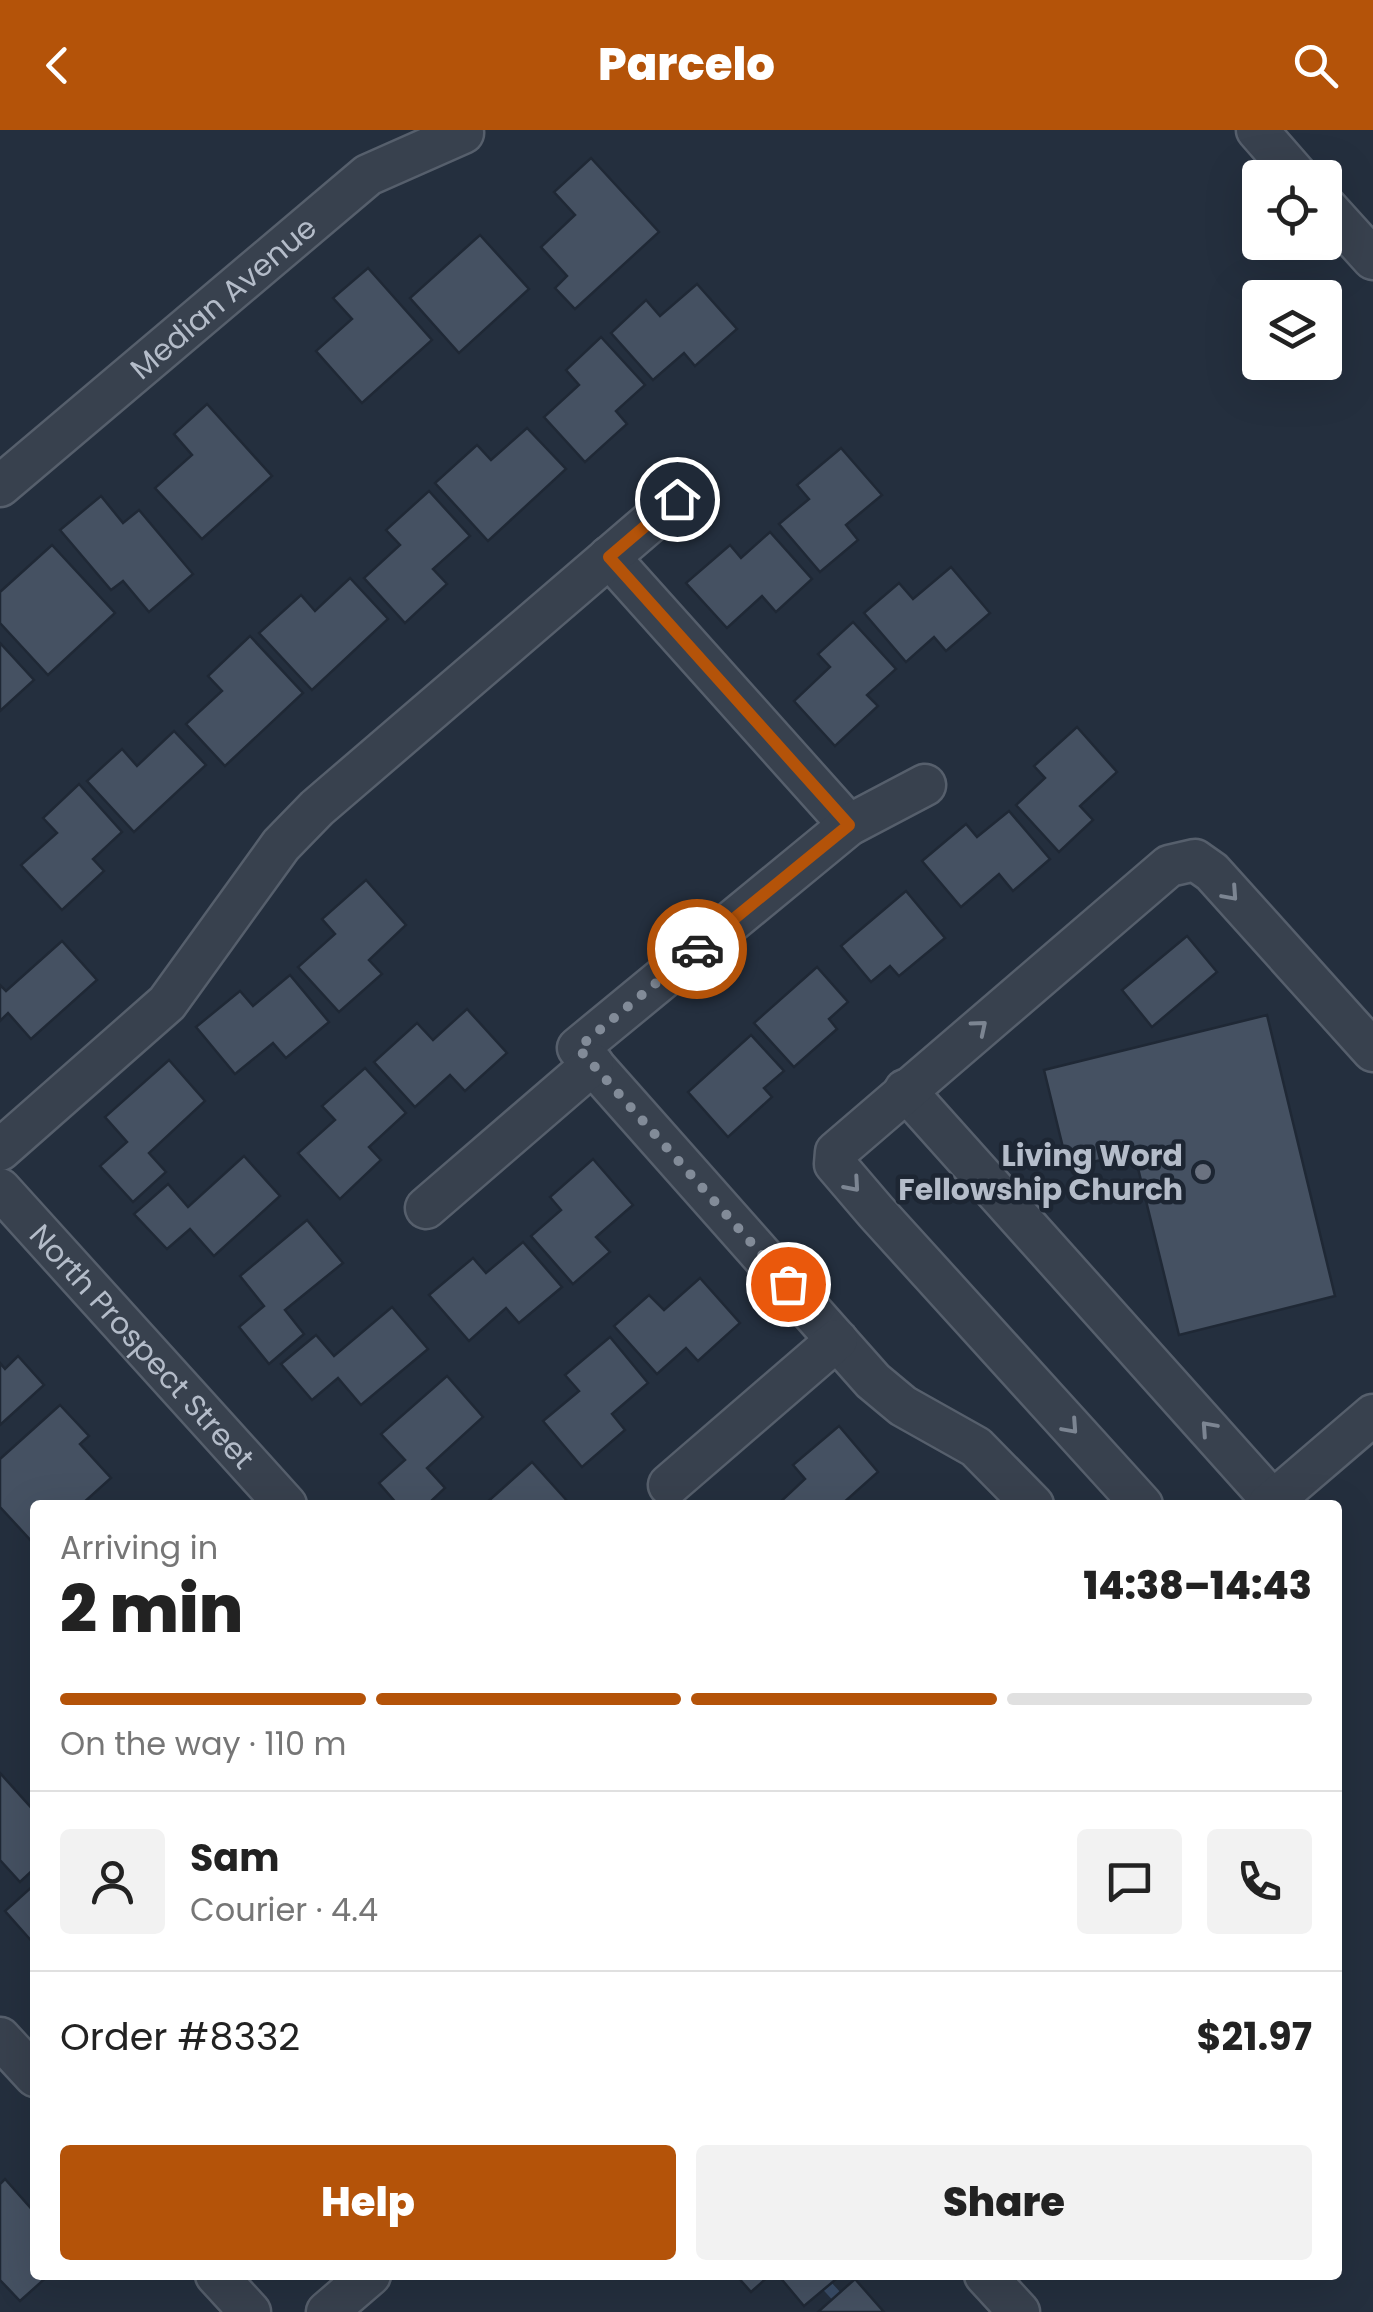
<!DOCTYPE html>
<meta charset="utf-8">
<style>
:root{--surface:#fff;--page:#f2f2f2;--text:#222;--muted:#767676;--line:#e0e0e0;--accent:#b45309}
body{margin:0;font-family:Poppins,sans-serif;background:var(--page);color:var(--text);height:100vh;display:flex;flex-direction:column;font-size:38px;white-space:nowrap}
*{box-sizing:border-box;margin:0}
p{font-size:32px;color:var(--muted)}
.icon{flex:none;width:55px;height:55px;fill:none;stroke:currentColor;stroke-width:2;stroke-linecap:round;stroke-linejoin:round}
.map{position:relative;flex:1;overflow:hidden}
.drawer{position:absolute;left:30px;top:1370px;width:1312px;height:780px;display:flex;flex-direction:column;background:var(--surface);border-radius:10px;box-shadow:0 10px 40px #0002}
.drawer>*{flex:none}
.fabs{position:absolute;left:1242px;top:30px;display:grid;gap:20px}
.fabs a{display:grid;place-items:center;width:100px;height:100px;border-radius:10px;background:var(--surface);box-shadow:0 10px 40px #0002;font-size:50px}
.pin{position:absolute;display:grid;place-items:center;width:85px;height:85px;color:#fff;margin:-42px;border:5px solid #fff;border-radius:50%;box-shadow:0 2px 10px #0007}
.courier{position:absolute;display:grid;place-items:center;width:100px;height:100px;margin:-50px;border:8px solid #b45309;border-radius:50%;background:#fff;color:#222;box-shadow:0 2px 12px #0007}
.head em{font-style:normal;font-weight:800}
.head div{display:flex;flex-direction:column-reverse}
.head{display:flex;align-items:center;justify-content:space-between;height:170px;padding:0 30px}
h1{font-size:65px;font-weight:800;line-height:75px}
.bar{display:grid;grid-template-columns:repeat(4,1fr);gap:15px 10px;align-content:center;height:120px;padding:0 30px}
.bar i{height:12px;border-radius:8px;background:var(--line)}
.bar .selected{background:var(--accent)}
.bar p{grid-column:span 4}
.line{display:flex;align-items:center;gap:25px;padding:0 30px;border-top:2px solid var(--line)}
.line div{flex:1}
.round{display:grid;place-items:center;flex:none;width:105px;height:105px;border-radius:10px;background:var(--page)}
.primary-button{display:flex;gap:20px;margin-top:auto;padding:20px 30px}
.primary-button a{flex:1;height:115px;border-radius:10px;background:var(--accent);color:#fff;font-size:40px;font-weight:800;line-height:115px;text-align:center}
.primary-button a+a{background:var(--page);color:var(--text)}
header{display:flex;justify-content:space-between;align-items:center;height:130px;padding:0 30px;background:var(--accent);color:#fff;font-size:45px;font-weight:800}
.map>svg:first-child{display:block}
</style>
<header><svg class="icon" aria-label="back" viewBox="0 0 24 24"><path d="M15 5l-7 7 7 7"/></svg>Parcelo<svg class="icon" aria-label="search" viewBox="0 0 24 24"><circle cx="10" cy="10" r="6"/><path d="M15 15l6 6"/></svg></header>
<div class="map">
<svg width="1373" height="2182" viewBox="0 0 1373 2182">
<rect width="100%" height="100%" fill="#242f3e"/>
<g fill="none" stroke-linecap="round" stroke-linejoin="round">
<!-- stream -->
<polyline stroke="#394c67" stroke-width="11" points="817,2145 851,2182"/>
</g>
<!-- building -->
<g fill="#455162" stroke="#1f2835" stroke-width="2.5">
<polygon points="591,28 659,102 575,179 555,158 567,146 541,117 575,85 554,62"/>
<polygon points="480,105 529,159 459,223 410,168"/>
<polygon points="368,138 432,210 362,273 316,221 352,189 333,168"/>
<polygon points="697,154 737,199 695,236 684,223 653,250 611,203 646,170 660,186"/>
<polygon points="601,207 645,255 616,281 627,294 585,332 544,287 579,255 566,240"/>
<polygon points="207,274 272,346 202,409 155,358 192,325 174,304"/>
<polygon points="527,298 566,339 488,411 435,353 477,315 491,330"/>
<polygon points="841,318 882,365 846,395 858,410 820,442 779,394 809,369 797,355"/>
<polygon points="429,361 470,406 433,439 447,454 405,493 364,448 400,415 386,400"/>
<polygon points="101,366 123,393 139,380 193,444 149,482 123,451 111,460 60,400"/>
<polygon points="770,402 812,449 776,482 762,466 727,498 686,453 730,415 741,428"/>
<polygon points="52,415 115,483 48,545 0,493 0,462"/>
<polygon points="951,437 990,483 946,521 934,507 906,532 864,483 899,453 913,469"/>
<polygon points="350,448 388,489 312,560 259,503 301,465 315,481"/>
<polygon points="853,492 896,539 867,565 878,576 835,616 794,571 830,537 818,524"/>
<polygon points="250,506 303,563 225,636 186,594 222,561 208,546"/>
<polygon points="0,513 34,550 0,581"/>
<polygon points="1077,597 1117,642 1080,676 1093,690 1059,722 1016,675 1045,648 1034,636"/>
<polygon points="174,601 206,635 134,702 87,651 122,619 137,636"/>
<polygon points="79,654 122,702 93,729 104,741 62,780 21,735 57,703 43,688"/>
<polygon points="1009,681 1050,729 1013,761 999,744 961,777 922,731 966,694 977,707"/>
<polygon points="366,750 406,795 369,830 382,844 339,882 298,837 335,804 322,789"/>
<polygon points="906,761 945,808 899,846 890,836 871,852 841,816"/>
<polygon points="1187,806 1217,842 1152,897 1122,860"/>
<polygon points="62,811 97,850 31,909 8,883 0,891 0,855 6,861"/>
<polygon points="817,837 848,872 829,889 837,899 794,937 754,893"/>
<polygon points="290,845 329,892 286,928 273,913 235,944 196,897 240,861 253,876"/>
<polygon points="467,879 507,923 465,961 450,945 415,977 374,932 417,893 433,910"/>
<polygon points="1267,885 1335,1166 1179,1205 1134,1022 1068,1038 1044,940"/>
<polygon points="751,905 784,941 764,958 772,967 728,1007 688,962"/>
<polygon points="169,930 205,971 149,1023 166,1042 133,1072 100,1036 127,1012 105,987"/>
<polygon points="365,938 406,983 369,1017 381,1030 340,1069 298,1023 335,990 322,976"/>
<polygon points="244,1026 280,1066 214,1126 190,1099 167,1119 134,1084 168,1054 188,1077"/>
<polygon points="593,1029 633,1075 596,1107 610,1122 573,1154 531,1106 561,1080 550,1067"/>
<polygon points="307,1090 343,1133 285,1180 304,1204 269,1234 239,1197 264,1176 240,1146"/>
<polygon points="523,1112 562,1157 519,1193 506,1178 469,1211 429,1165 473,1128 486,1143"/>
<polygon points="700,1148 740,1193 698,1231 686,1218 657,1244 614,1196 649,1165 664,1180"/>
<polygon points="392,1177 428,1219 361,1275 338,1248 312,1270 281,1234 316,1205 334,1226"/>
<polygon points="610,1207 648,1253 612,1284 625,1300 582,1337 543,1291 579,1261 565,1245"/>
<polygon points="18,1226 44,1255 0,1295 0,1233 5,1239"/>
<polygon points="447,1246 483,1287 427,1338 445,1358 427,1375 398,1375 379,1353 405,1330 381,1304"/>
<polygon points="60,1275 89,1306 80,1314 111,1348 81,1375 35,1375 35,1415 0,1377 0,1329"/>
<polygon points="839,1296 878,1342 841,1375 777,1375 805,1349 793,1335"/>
<polygon points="532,1332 569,1373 484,1375"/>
<polygon points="0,1643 35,1682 35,1738 20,1752 0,1730"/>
<polygon points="35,1754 35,1815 5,1781"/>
<polygon points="5,2049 35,2083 35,2145 49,2145 20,2171 0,2150 0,2054"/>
<polygon points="736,2145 770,2145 751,2162"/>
<polygon points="778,2145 841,2145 804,2176"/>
<polygon points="855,2149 884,2182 818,2182"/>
</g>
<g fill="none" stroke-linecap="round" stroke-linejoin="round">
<!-- minor casing -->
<g stroke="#565f6c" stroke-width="45">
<g id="minor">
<polyline points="1257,0 1299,48"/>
<polyline points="1325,76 1373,129"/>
<path id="s1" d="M0 356 368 45 463 3"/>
<polyline points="609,427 849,695"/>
<polyline points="925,655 849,695 578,918 873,1251 903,1276 976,1317 1033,1375"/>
<polyline points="905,960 1273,1371"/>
<polyline points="0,1020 167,873 281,715 317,678 677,369"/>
<path id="s2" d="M0 1059 286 1375"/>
<polyline points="426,1078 593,934"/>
<polyline points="669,1355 837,1210"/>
<polyline points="1142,1375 876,1082 835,1034 836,1022 1169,736 1195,730 1212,742 1373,921"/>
<polyline points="1268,1375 1373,1285"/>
<polyline points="0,1908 35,1946"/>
<polyline points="216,2145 250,2182"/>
<polyline points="985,2145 1019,2182"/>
<polyline points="327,2182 370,2145"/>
</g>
</g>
<!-- minor -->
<use href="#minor" stroke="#38414e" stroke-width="40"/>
</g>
<!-- one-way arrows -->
<defs><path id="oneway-chevron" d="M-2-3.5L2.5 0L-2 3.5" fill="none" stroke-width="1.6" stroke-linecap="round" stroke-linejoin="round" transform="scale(2.5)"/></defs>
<g stroke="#7c8592">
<use href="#oneway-chevron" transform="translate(1231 764) rotate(48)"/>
<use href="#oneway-chevron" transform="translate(980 897) rotate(-40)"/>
<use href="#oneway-chevron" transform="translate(853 1055) rotate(49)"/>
<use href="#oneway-chevron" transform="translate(1071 1297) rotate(48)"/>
<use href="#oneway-chevron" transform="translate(1208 1298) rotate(-132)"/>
</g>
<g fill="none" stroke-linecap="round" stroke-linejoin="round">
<!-- done -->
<polyline stroke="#828b98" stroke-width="10" stroke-dasharray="0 18" points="697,819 578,918 788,1154"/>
<!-- route -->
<polyline stroke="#b45309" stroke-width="12" points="677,369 609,427 849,695 697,819"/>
</g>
<!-- markers -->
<circle fill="#6b7280" stroke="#1d2633" stroke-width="4" cx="1203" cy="1042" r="10"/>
<g text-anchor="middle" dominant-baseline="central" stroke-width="9" stroke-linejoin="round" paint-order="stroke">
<!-- street labels -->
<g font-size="30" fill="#b4bcc9" stroke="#1d2633">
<text stroke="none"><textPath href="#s1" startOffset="292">Median Avenue</textPath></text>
<text stroke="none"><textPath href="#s2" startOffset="212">North Prospect Street</textPath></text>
</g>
<!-- poi labels -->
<g font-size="30" font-weight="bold" fill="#b4bcc9" stroke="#1d2633" text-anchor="end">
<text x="1183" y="1025">Living Word<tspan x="1183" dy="34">Fellowship Church</tspan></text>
</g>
</g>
</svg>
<div class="fabs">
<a><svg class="icon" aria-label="locate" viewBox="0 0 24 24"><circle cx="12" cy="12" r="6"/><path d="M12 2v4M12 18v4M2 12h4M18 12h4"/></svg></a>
<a><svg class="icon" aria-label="layers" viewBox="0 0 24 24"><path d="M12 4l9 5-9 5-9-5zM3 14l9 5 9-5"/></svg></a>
</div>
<div class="pin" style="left:788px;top:1154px;background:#ea580c"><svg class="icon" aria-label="bag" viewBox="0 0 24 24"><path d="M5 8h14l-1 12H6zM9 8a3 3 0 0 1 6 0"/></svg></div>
<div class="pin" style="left:677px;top:369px;background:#1f2937"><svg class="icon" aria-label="home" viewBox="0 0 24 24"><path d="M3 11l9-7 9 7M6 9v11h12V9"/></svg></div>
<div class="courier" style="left:697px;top:819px"><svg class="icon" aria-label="car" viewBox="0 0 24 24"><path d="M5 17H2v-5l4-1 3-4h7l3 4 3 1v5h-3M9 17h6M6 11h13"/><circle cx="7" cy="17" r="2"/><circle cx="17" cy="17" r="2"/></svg></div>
<section class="drawer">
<div class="head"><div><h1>2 min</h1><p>Arriving in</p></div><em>14:38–14:43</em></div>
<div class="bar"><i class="selected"></i><i class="selected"></i><i class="selected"></i><i></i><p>On the way · 110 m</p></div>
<div class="line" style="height:180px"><a class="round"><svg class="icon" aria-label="person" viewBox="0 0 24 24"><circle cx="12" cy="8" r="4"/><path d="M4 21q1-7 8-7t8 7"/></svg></a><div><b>Sam</b><p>Courier · 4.4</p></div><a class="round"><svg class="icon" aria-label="chat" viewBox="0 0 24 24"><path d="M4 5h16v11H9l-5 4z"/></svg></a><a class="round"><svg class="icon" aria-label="phone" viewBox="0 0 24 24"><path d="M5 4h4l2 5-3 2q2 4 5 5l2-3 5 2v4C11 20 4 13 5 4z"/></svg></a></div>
<div class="line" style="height:130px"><div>Order #8332</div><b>$21.97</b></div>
<div class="primary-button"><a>Help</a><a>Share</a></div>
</section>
</div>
